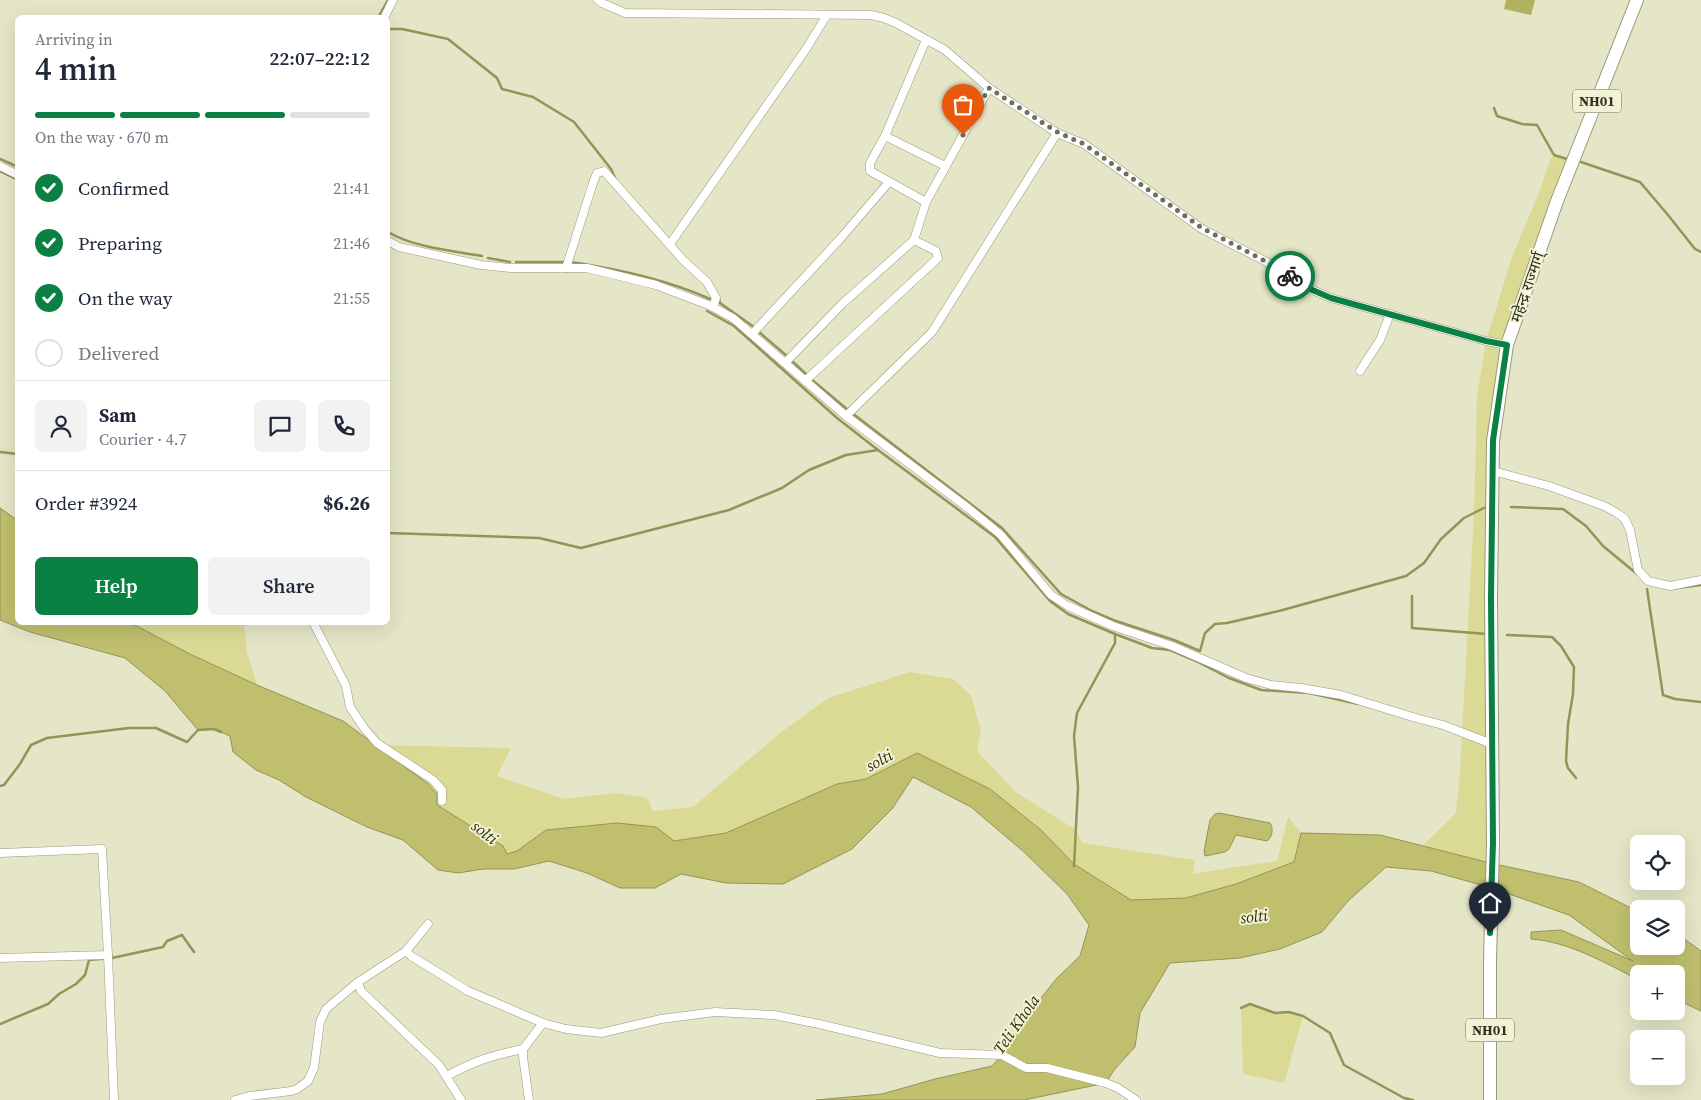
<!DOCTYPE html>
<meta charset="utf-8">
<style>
:root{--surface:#fff;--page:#f2f2f3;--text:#1f2937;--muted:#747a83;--line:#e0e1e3;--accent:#0b8043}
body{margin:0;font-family:"Source Serif 4","Noto Sans Devanagari",serif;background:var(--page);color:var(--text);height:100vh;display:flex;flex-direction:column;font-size:19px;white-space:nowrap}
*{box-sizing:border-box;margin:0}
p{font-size:16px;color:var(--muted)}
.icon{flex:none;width:28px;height:28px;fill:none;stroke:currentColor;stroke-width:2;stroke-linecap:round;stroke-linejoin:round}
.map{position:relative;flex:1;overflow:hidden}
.panel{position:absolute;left:15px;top:15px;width:375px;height:610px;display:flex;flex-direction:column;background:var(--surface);border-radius:8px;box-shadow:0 5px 20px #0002}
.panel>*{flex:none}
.tools{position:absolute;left:1630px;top:835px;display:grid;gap:10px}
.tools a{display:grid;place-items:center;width:55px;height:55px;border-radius:8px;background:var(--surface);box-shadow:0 5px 20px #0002;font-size:25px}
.pin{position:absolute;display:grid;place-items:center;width:42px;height:42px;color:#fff;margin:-51px -21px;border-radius:50% 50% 50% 0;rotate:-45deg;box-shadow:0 0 5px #0007}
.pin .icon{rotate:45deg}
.courier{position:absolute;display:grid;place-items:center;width:50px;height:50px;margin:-25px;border:4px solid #0b8043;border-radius:50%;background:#fff;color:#222;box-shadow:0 1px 6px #0007}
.headline em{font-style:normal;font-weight:600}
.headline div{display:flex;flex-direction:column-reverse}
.headline{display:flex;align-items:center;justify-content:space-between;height:85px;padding:0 20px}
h1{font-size:32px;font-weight:600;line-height:38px}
.bar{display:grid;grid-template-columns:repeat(4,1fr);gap:8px 5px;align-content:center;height:60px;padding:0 20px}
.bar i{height:6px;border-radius:4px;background:var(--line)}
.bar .active{background:var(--accent)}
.bar p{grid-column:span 4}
.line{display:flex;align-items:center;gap:12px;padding:0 20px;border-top:1px solid var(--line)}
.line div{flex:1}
.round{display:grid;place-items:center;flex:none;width:52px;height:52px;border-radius:8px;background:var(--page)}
ol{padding:0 20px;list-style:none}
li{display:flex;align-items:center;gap:15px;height:55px}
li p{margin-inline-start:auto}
li .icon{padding:5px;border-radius:50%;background:var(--accent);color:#fff;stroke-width:4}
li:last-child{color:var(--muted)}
li i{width:28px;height:28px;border:2px solid var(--line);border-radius:50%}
.cta{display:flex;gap:10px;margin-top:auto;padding:10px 20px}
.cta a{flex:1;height:58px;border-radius:8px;background:var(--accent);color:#fff;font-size:20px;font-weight:600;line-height:58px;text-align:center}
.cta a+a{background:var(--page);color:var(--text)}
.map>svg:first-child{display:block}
</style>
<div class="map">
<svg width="1701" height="1100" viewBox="0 0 1701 1100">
<rect width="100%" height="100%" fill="#e5e5c7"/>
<!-- green -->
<g fill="#dbda95">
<polygon points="1554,155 1567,159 1516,317 1493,440 1490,863 1422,846 1456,813 1460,771 1474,513 1477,397 1486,341 1512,257 1540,190 1550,160"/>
<polygon points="132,623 244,623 247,653 257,685 190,654"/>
<polygon points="910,672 953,679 971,695 981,731 977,751 1016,792 1076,830 1082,843 1195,860 1193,874 1236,867 1277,861 1288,817 1301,833 1294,862 1236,884 1186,898 1130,900 1074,864 1041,830 917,753 866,779 837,784 726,833 674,841 617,823 546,830 517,851 507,854 503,846 437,805 376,745 511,748 497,776 563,799 616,793 647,798 653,811 693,807 780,733 828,698"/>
<polygon points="1250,1004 1275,1013 1289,1012 1303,1016 1284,1083 1243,1074 1241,1008"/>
</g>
<!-- forest -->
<polygon fill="#b2b160" points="1506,0 1535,0 1531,15 1504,9"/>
<!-- water -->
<g fill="#c0bf6e" stroke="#949458">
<path d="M0 508 17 520 18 622 131 623 190 654 257 685 343 721 428 784 437 794V805L503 846 507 854 517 851 546 830 617 823 656 827 674 841 726 833 837 784 866 779 917 753 990 789 1041 830 1074 864 1131 900 1186 898 1236 884 1294 862 1301 833 1380 835 1490 863 1579 882 1639 912V946H1676V933L1701 951V1011L1676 999V974H1639V980C1605 963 1570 942 1531 939V932L1561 930 1633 961 1569 915 1492 888 1431 871 1386 867 1348 901 1322 932 1280 949 1240 958 1170 963 1140 1013 1135 1047 1114 1070 1106 1083 1024 1100H816L882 1094 935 1079 992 1066 1002 1055 1029 1013 1057 978 1080 956 1089 925 1067 894 1024 852 971 807 913 777 892 809 852 849 783 884 726 883 681 874 655 888H620L587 873 549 861 514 869H483L458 873 438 870 403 840 367 827 306 797 279 780 256 770 233 752 230 736 214 729 198 730 165 691 125 658 30 632 0 620Z"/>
<path d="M1219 813 1270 823C1274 828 1272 838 1267 841L1236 835 1229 849 1225 852 1205 856 1204 851 1210 820 1215 814Z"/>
</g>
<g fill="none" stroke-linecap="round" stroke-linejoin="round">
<!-- stream -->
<g stroke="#949458" stroke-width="2.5">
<polyline points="378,18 388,0"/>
<polyline points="388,29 402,29 448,39 497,78 502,89 533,97 574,122 611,169 616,180"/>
<polyline points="1494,108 1497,116 1522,124 1537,125 1554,155 1567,159"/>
<polyline points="0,159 18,167"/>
<polyline points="1581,162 1640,182 1668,215 1695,249 1701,252"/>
<polyline points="0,171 18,180"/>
<path d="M388 232C413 247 452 251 482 256"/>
<polyline points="488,258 510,262"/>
<polyline points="516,262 564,262"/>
<path d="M571 262C618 269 666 279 710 299"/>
<polyline points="719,299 720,303 754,327"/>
<polyline points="707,311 734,326 837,418 878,450"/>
<polyline points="759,332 788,357"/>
<polyline points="791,360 807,375"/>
<polyline points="811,379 848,410"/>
<polyline points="852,413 1002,528 1061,594 1092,611 1113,620 1174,640 1200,651 1205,633 1215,624 1227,623 1279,611 1406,576 1424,563 1441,539 1464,518 1486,507"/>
<polyline points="0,452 18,454"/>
<polyline points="1511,507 1563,509 1586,526 1603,546 1637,574"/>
<polyline points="388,533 539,538 581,548 729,510 782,488 809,470 846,455 878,450 995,537 1050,601 1068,614 1115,634 1115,643 1077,713 1074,736 1078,787 1074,866"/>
<polyline points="1647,589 1663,695 1675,699 1701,702"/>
<polyline points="1669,589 1701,585"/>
<polyline points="1412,596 1412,628 1487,634"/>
<polyline points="1115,634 1152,648 1170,650 1196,661 1229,678 1261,690 1309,693 1358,704"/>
<polyline points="1507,635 1552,637 1561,646 1574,667 1573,694 1568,724 1566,761 1568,768 1576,778"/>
<polyline points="0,786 4,785 20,764 31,745 47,738 129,728 156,728 187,742 198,730 214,729 221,732"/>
<polyline points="1241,1008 1250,1004 1275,1013 1289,1012 1303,1016 1330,1033 1344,1065 1404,1098 1413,1100"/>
<polyline points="0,1024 48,1004 59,994 76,984 85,975 89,960 112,958 163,947 167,941 182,935 194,952"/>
</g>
<!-- minor casing -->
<g stroke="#99997c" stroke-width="9">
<g id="minor">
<polyline points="598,0 602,3 625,13 871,15 884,18 896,23 945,50 989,88 1057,133 1084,144 1202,229 1265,261 1310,289 1331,298 1486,341 1507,345"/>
<polyline points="384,18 393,0"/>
<polyline points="926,40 885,136 870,163 870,171 926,202"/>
<polyline points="885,136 945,166"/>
<polyline points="0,166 18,175"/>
<polyline points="388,241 399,247 481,265 511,268 587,268 656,285 711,306 733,318 846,416 968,508 1001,535 1051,595 1068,606 1113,626 1172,646 1246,678 1271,685 1301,688 1341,695 1416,718 1443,725 1492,744"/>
<polyline points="670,244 806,49 827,15"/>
<polyline points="566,268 594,180 597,173 604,171 683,260 707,282 716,298 713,307"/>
<polyline points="752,334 840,239 889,182"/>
<polyline points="785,363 842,304 914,240 926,202 989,88"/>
<polyline points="1360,371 1380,340 1390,314"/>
<polyline points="805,381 938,258 936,251 914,240"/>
<polyline points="846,416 932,332 1057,133"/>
<polyline points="1493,471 1549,486 1604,506 1617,513 1625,519 1630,530 1638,570 1648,581 1670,586 1701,580"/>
<polyline points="313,622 346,686 350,707 364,728 377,743 433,780 442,790 442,801"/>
<polyline points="0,853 102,849 108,955 0,958"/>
<polyline points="406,951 411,956 468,991 543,1023 566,1029 601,1033 661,1019 715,1012 774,1015 819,1024 940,1053 1002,1055 1026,1068 1047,1068 1106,1083 1118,1088 1136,1100"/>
<polyline points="108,955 114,1100"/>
<polyline points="358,982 361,991 439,1065 461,1100"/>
<path d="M447 1076C474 1061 493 1055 523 1049"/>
<polyline points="235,1100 249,1096 291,1091 297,1089 308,1081 314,1068 320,1022 326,1009 358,982 406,951 428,924"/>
<polyline points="529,1100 523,1057 523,1049 543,1023"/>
</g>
</g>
<!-- trunk casing -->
<g stroke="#99997c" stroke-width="14">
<polyline id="trunk" points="1490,1100 1490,960 1493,843 1491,598 1493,441 1507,345 1557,201 1637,0"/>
</g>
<!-- minor -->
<use href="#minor" stroke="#fff" stroke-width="8"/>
<!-- trunk -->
<use href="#trunk" stroke="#fff" stroke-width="12"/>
</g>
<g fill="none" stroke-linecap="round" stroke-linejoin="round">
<!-- done -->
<polyline stroke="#6f6f5d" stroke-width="5" stroke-dasharray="0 9" points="963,135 989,88 1057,132 1084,144 1202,228 1265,261 1290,276"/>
<!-- route -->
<polyline stroke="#0b8043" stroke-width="6" points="1290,276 1310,289 1331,298 1486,341 1507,345 1493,440 1491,598 1493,843 1490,933"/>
</g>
<g text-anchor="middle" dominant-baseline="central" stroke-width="4" stroke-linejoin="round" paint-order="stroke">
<!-- shield labels -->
<g fill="#f2f3d4" stroke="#6a6a59" stroke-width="1">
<rect x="1573" y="89.5" width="48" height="23" rx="4"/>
<rect x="1466" y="1018.5" width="48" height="23" rx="4"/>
</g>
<g font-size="14" font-weight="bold" fill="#2f3024">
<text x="1597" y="101">NH01</text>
<text x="1490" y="1030">NH01</text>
</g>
<!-- street labels -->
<g font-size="15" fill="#2f3024" stroke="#f2f3d4">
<text transform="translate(1527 287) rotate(-71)">महेन्द्र राज्मार्ग्</text>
</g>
<!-- water labels -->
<g font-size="16" font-style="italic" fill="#2f2e0a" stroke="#f2f3d4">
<text transform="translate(879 760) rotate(-29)">solti</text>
<text transform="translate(485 832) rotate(38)">solti</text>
<text transform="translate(1254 916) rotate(-6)">solti</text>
<text transform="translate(1016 1024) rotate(-55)">Teli Khola</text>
</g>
</g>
</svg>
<div class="tools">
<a><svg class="icon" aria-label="locate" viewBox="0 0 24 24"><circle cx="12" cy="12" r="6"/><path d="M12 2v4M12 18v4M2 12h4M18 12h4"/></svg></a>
<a><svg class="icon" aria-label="layers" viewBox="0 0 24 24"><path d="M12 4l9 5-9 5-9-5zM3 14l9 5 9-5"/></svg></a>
<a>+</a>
<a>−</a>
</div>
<div class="pin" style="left:963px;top:135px;background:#ea580c"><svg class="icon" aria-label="bag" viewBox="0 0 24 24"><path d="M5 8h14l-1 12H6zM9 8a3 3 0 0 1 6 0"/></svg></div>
<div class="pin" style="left:1490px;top:933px;background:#1f2937"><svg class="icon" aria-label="home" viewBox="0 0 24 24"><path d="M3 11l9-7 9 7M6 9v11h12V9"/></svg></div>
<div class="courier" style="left:1290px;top:276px"><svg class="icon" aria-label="bike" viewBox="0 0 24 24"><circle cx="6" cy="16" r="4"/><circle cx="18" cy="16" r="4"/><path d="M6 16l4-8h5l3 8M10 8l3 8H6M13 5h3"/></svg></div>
<section class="panel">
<div class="headline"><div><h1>4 min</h1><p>Arriving in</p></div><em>22:07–22:12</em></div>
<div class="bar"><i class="active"></i><i class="active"></i><i class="active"></i><i></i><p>On the way · 670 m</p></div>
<ol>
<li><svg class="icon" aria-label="check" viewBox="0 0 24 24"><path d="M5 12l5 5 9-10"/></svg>Confirmed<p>21:41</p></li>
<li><svg class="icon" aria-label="check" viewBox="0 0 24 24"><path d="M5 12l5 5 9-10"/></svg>Preparing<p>21:46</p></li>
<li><svg class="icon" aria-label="check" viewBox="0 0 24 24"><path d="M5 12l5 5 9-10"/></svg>On the way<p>21:55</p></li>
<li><i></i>Delivered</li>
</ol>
<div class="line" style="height:90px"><a class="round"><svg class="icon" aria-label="person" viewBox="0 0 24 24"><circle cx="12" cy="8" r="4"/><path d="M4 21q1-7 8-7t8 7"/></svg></a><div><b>Sam</b><p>Courier · 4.7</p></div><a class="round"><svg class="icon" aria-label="chat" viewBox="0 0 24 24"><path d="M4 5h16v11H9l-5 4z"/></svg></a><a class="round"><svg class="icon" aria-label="phone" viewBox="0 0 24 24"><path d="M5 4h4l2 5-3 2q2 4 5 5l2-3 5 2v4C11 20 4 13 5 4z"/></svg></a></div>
<div class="line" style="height:65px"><div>Order #3924</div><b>$6.26</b></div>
<div class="cta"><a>Help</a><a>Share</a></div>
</section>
</div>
